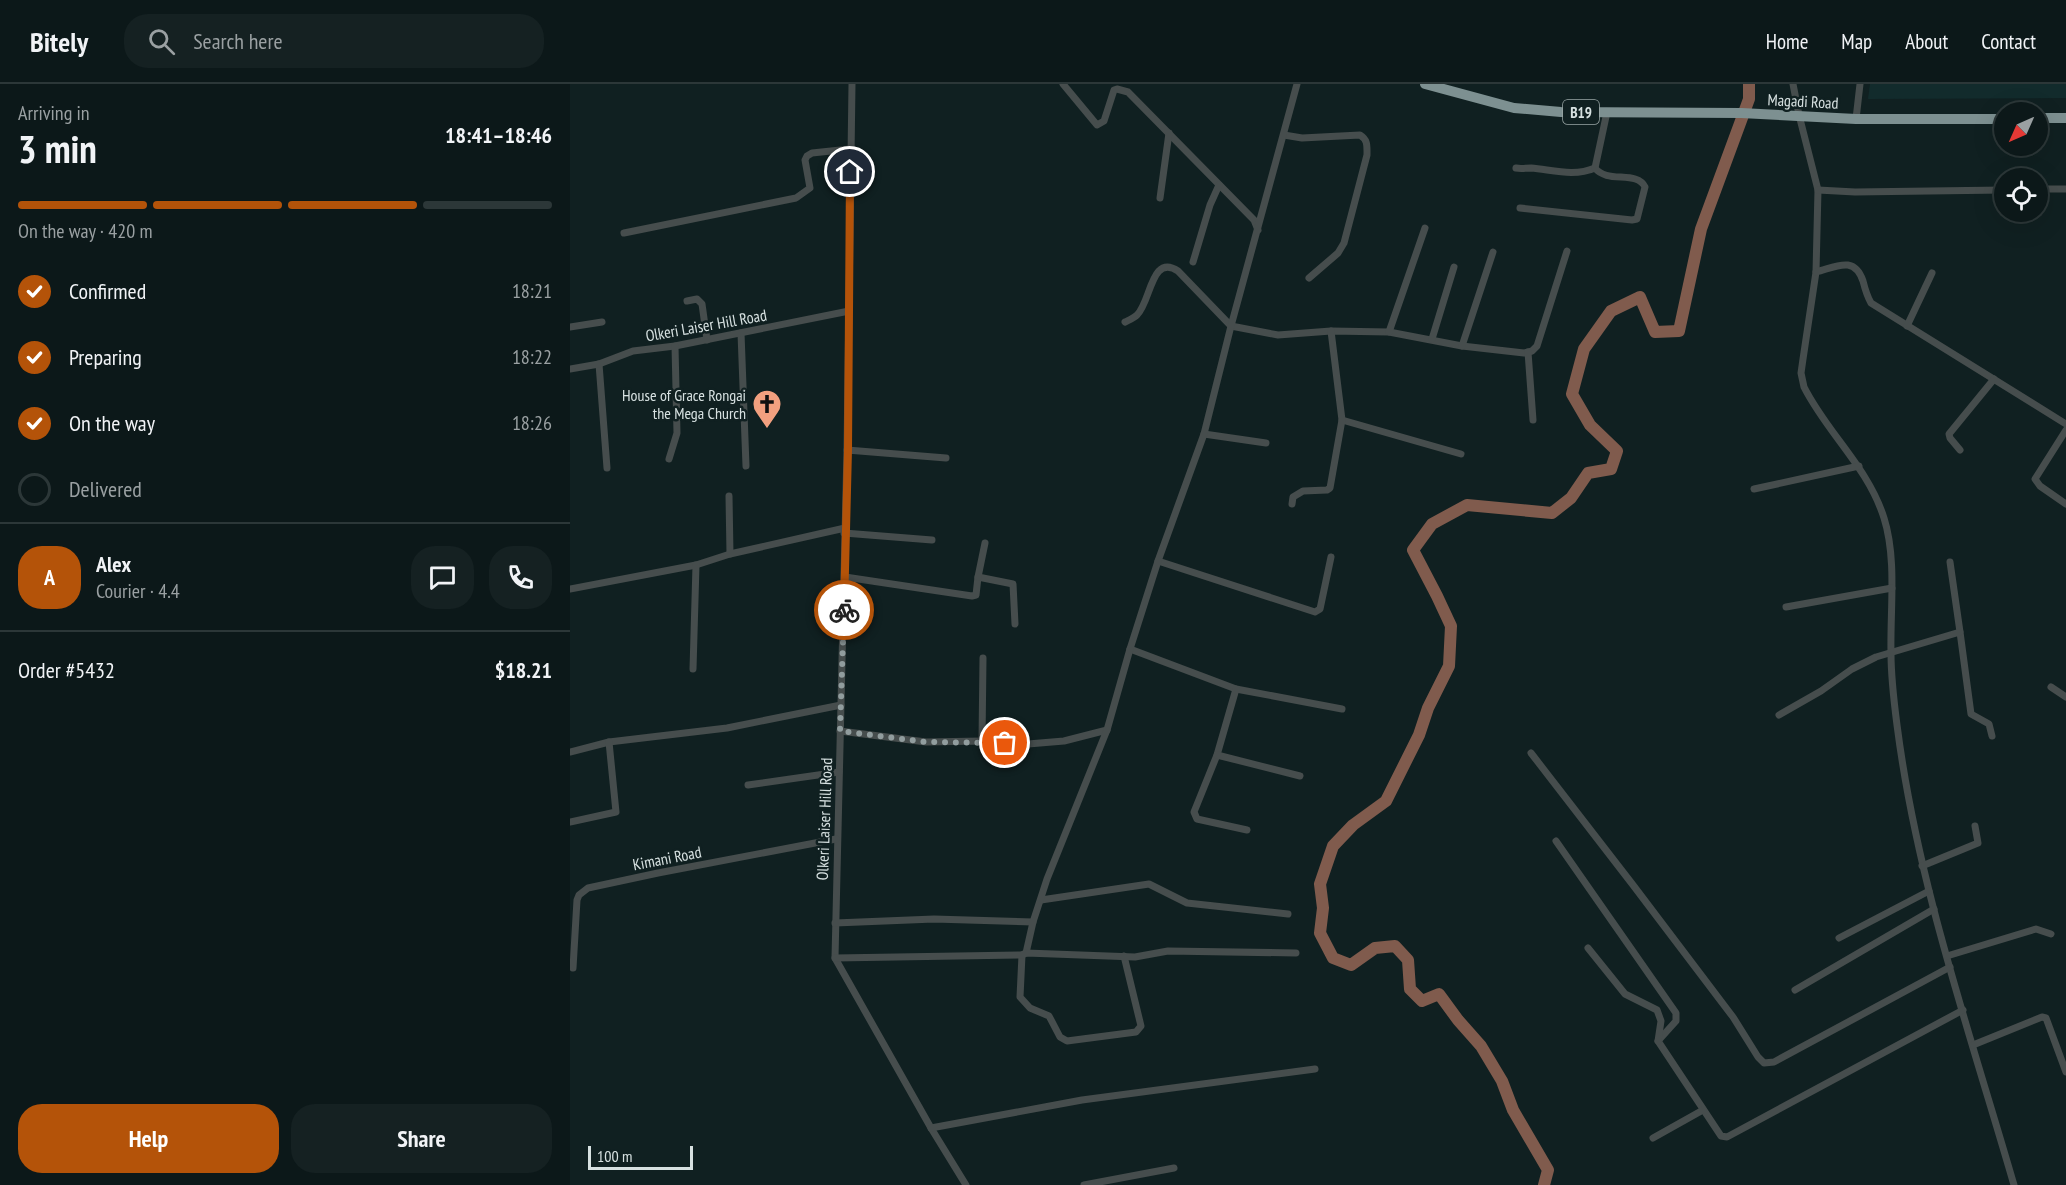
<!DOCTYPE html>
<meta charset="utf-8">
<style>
:root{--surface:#0c1819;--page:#152122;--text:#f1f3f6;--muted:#9aa0a2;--line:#2c3738;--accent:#b45309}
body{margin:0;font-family:"PT Sans Narrow",sans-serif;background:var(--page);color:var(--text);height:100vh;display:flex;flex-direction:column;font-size:22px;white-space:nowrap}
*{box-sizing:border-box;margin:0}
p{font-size:20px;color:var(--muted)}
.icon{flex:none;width:33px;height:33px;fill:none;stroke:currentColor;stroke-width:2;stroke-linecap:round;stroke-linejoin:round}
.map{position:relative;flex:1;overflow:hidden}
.sheet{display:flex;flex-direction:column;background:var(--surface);width:570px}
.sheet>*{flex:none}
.needle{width:39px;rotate:225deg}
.tools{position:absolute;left:1424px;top:18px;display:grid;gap:12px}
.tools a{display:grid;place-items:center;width:54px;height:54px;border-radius:50%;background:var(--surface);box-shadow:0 6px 24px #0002,0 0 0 2px var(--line);font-size:30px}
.scale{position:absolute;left:18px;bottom:15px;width:105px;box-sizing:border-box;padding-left:6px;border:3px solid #d7e1e1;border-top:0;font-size:16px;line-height:21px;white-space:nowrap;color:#d7e1e1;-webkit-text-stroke:4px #102021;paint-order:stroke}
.pin{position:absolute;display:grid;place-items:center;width:51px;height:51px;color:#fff;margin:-26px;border:3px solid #fff;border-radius:50%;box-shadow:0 2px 6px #0007}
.courier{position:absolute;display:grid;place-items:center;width:60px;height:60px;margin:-30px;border:4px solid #b45309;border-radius:50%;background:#fff;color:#222;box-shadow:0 2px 8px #0007}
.headline em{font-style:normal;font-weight:800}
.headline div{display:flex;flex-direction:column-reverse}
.headline{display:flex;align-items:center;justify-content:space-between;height:102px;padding:0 18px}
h1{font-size:39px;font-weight:800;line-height:45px}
.bar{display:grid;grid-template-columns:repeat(4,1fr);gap:9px 6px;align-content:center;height:72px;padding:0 18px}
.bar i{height:8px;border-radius:4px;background:var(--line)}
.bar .active{background:var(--accent)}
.bar p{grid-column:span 4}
.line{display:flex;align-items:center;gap:15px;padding:0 18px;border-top:2px solid var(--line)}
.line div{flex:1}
.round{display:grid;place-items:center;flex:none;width:63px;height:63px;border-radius:24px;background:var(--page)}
ol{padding:0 18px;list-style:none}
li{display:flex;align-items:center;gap:18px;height:66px}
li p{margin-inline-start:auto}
li .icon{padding:6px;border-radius:50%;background:var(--accent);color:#fff;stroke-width:4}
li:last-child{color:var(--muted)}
li i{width:33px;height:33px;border:3px solid var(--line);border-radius:50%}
.button{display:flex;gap:12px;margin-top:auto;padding:12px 18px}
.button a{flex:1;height:69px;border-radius:24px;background:var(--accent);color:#fff;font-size:24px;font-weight:800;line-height:69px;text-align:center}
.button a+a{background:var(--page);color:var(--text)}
header{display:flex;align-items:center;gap:36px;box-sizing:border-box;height:84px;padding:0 30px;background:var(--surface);border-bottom:2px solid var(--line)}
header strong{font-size:28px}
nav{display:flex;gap:33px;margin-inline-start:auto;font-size:21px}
.search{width:420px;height:54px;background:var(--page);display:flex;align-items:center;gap:15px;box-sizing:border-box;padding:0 21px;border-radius:24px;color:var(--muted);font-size:22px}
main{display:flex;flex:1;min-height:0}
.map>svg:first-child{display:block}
</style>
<header>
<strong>Bitely</strong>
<div class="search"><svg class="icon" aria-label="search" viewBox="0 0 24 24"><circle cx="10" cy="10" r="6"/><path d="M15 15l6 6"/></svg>Search here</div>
<nav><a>Home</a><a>Map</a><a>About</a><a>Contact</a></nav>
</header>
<main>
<section class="sheet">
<div class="headline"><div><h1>3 min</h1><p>Arriving in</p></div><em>18:41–18:46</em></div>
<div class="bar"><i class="active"></i><i class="active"></i><i class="active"></i><i></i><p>On the way · 420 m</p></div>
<ol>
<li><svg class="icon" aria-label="check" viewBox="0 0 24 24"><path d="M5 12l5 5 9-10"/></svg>Confirmed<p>18:21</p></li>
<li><svg class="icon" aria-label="check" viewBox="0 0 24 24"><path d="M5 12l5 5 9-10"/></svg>Preparing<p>18:22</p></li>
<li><svg class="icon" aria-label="check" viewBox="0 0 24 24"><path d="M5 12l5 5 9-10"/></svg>On the way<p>18:26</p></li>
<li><i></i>Delivered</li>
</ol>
<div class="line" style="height:108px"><b class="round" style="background:var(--accent);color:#fff">A</b><div><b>Alex</b><p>Courier · 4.4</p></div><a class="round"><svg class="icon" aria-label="chat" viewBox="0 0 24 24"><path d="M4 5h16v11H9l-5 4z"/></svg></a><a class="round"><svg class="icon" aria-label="phone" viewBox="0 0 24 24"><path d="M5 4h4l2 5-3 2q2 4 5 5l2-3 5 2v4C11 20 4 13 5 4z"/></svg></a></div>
<div class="line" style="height:78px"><div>Order #5432</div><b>$18.21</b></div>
<div class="button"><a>Help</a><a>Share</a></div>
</section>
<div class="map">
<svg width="1496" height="1101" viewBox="0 0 1496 1101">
<rect width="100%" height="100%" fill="#102021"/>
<!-- built -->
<polygon fill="#122b2c" points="1300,0 1496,0 1496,14 1298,15"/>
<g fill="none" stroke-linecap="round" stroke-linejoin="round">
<!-- river -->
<polyline stroke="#805b4d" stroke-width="12" points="974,1101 978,1086 943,1026 932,997 911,962 888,936 869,910 852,917 840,905 838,876 825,862 805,864 781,881 763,874 750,849 753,824 750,800 763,762 783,741 816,717 849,651 858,624 879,582 881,542 867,512 843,466 862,440 897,421 982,429 1001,414 1018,389 1041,385 1047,367 1020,341 1002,310 1014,265 1041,227 1070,213 1085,248 1109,247 1131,145 1179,15 1179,0"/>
<!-- minor -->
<g stroke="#464d4d" stroke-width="7">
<polyline points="282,0 277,366 265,874 361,1044 396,1101"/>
<polyline points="493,0 527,41 534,37 544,6 547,5 558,8 684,136 688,146"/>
<path d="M1223 0 1229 31 1248 106 1246 188 1233 275 1231 289 1234 303C1257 349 1298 383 1314 434 1327 475 1320 526 1321 569 1321 593 1324 618 1327 641 1347 798 1400 949 1444 1101"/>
<polyline points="1286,35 1290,0"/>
<path d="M714 51 732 54 790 51C798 56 797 62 797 71L774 159 768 169 739 194"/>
<path d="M946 84C951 85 956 84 961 84 983 86 1004 93 1025 84"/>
<polyline points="1467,105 1496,105"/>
<polyline points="1248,106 1285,108 1434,106"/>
<polyline points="590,114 599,49"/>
<path d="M950 124 1062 136 1067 135 1075 103C1067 86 1037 100 1025 84L1037 28"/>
<polyline points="54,149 226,114 240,104 235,76 237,72 242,69 280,65"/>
<polyline points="623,178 640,121 649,101"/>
<path d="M1246 188C1266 183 1284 171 1293 197 1295 205 1297 212 1301 219L1496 340"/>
<polyline points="117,217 127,215 132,220 137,256"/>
<path d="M555 238C559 236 564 234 567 231 581 218 581 169 608 187L661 242 708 251 761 247 819 248 892 262 954 269 962 267 967 262 997 167"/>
<polyline points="1337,242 1362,189"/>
<polyline points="0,243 32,238"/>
<polyline points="819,248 855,144"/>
<polyline points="171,249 176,382"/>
<polyline points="862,255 884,183"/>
<polyline points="892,262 923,168"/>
<polyline points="958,268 963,336"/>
<polyline points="29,280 37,384"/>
<polyline points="0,285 29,280 63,267 105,262 279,227"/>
<polyline points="772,336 891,370"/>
<polyline points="1496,346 1465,395 1470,402 1496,420"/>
<polyline points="634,350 696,359"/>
<polyline points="277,366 376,374"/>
<polyline points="1390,366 1380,354 1379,350 1424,295"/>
<polyline points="99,375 107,349 105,262"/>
<polyline points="1184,405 1289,382"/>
<polyline points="159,412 160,470"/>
<polyline points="722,420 723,413 733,407 757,406 760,404 772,336 761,247"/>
<polyline points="274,449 362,456"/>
<polyline points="588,477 745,528 750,525 761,473"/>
<polyline points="275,493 402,512 406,511 408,493 443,500 445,540"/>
<polyline points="408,493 415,459"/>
<polyline points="0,505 126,481 160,470 275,444"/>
<polyline points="1216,523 1322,504"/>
<polyline points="1390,548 1401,630 1419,640 1422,652"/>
<polyline points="560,565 666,605 772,625"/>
<polyline points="123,585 126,481"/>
<polyline points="1481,603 1496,613"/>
<polyline points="666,605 647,671 624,728 627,735 677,746"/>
<polyline points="1209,631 1251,607 1282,585 1306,573 1390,548 1380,478"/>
<polyline points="270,647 356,658 412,657 458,660 494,657 537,646"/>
<polyline points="412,657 413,574"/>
<polyline points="0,668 39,658 157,644 271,621"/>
<polyline points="961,669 1063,801 1163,933 1188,973 1194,979 1204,978 1380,883"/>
<polyline points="647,671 730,692"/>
<polyline points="178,701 269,688"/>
<polyline points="0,738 46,728 39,658"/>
<polyline points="986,757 1106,929 1106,937 1088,957 1151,1052 1157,1053 1393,926"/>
<polyline points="1352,782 1408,759 1405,742"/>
<polyline points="471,816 579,800 617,819 718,830"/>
<polyline points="265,839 364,835 463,838"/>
<polyline points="1269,854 1359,807"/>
<polyline points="1018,864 1055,910 1087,926 1091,937 1088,957"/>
<polyline points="456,869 463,838 477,795 537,646 560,565 588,477 634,350 661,242 727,0"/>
<polyline points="452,871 450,913 460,924 479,932 490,953 497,957 566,948 571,942 554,872"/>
<polyline points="1377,872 1466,845 1481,850"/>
<polyline points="265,874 452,871 456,869 565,873 598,867 726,869"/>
<polyline points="3,884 7,816 9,811 18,804 88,789 266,755"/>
<polyline points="1225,906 1364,825"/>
<polyline points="1403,961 1472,933 1476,934 1496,988"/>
<polyline points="361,1044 512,1016 745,985"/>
<polyline points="1083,1054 1133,1026"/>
<polyline points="514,1101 604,1084"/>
</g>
<!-- highway -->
<g stroke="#7d9091" stroke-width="10">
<polyline points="855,0 944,24 991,28 1171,29 1286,35 1434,35"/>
<polyline points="1467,34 1496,34"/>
</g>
</g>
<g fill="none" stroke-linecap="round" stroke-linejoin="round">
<!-- done -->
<polyline stroke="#919d9e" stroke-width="6" stroke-dasharray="0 10.8" points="274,526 270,647 356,658 435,659"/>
<!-- route -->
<polyline stroke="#b45309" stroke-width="8" points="274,526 278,366 280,88"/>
</g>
<!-- icons -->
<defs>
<g id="church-pin" transform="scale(1.5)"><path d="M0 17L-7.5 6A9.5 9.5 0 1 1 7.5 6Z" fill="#f2a07f" stroke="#102021"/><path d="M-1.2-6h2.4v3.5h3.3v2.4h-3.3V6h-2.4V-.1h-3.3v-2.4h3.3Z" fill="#111"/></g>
</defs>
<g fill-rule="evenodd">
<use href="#church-pin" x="197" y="320"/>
</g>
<g text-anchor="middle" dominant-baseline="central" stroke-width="5" stroke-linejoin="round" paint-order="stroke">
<!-- shield labels -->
<rect fill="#102021" stroke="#9ba7a7" stroke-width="1.5" x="993" y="16" width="36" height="24" rx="4.5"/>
<g font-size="15" font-weight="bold" fill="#d7e1e1">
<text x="1011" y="28">B19</text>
</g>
<!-- street labels -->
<g font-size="16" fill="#d7e1e1" stroke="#102021">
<text transform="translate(1233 17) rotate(3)">Magadi Road</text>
<text transform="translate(136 241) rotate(-10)">Olkeri Laiser Hill Road</text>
<text transform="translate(254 735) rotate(-88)">Olkeri Laiser Hill Road</text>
<text transform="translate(97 774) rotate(-11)">Kimani Road</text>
</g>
<!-- poi labels -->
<g font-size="16" fill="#d7e1e1" stroke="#102021" text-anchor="end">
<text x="176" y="311">House of Grace Rongai<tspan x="176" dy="18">the Mega Church</tspan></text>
</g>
</g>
</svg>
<div class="tools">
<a><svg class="needle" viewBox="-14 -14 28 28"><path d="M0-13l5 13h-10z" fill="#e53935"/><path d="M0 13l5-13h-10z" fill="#9aa0a2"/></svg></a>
<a><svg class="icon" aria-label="locate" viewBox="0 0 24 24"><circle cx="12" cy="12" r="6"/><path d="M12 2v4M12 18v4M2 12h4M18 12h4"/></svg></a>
</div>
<div class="scale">100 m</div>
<div class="pin" style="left:435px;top:659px;background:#ea580c"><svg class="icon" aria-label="bag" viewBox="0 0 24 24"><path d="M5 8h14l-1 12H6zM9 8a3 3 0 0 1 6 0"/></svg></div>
<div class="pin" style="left:280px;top:88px;background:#1f2937"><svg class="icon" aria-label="home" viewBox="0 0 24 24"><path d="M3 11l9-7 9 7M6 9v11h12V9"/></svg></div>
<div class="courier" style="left:274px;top:526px"><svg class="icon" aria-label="bike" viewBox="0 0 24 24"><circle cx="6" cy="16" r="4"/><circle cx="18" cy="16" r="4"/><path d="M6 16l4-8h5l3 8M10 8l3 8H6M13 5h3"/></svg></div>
</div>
</main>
